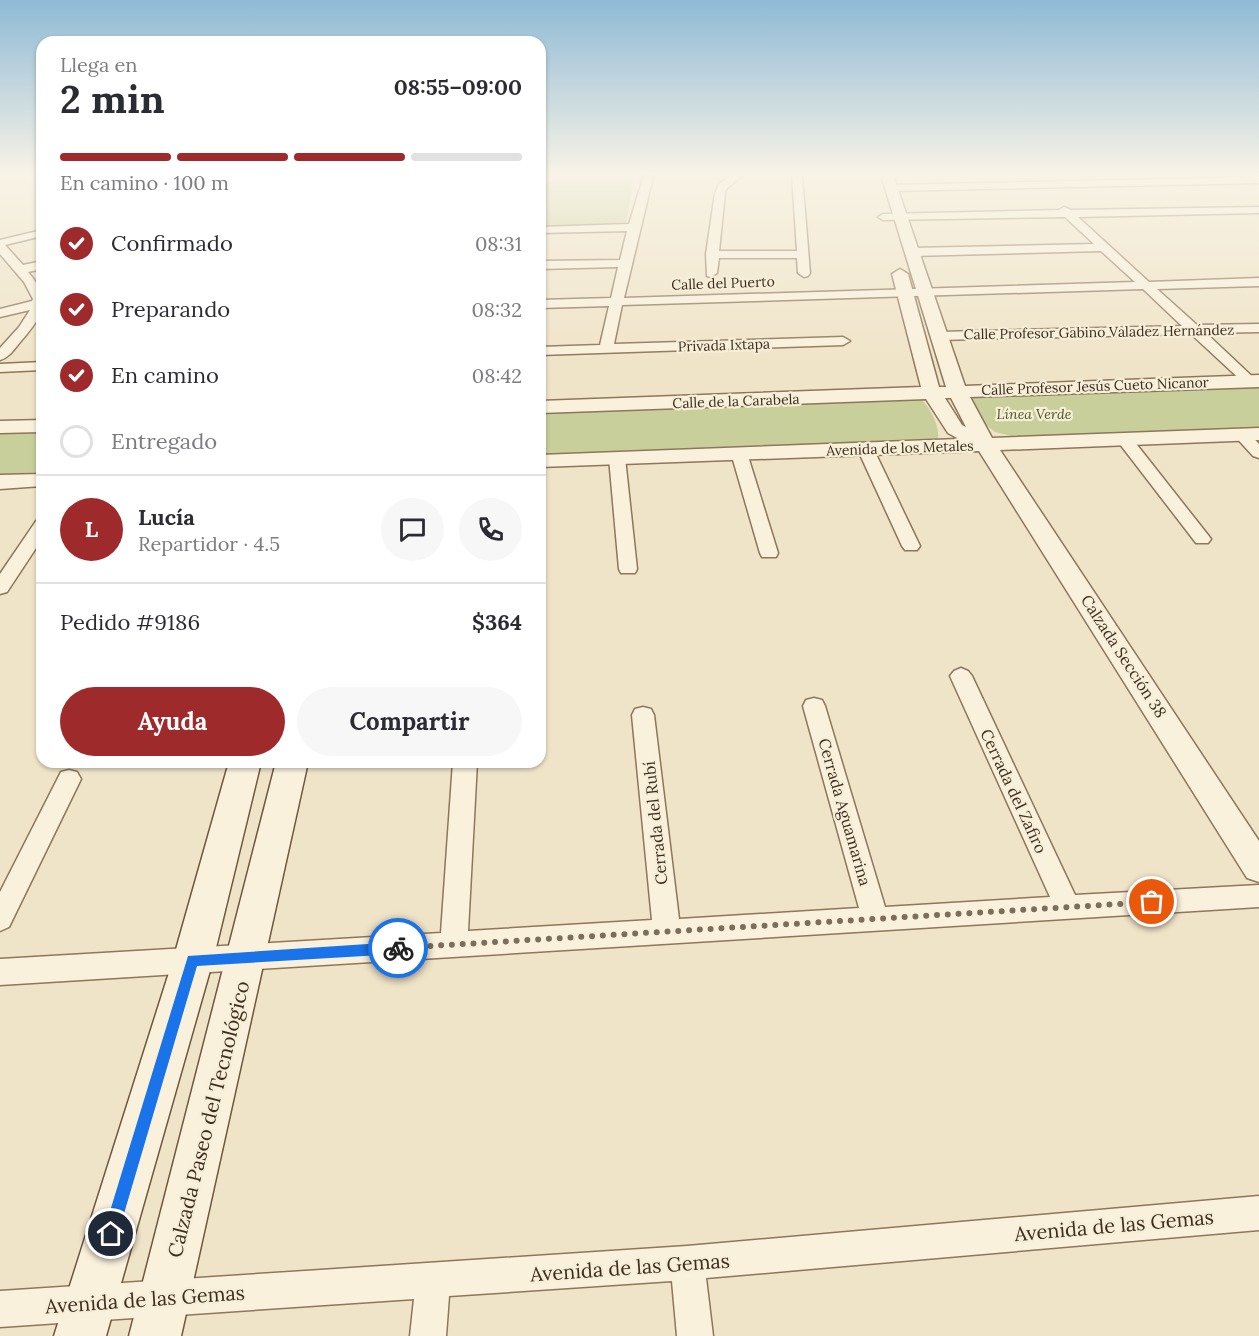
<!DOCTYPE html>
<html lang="es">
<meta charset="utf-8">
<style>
:root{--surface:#fff;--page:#f7f7f7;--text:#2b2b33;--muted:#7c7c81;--line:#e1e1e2;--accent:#9e2a2b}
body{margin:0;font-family:Lora,serif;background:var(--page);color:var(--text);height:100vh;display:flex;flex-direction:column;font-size:22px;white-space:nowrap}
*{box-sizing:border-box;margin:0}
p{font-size:20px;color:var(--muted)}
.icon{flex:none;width:33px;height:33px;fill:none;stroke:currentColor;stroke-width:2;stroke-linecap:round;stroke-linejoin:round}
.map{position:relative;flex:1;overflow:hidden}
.side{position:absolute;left:36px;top:36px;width:510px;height:732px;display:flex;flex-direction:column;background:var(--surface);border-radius:18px;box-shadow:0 2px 4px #0004}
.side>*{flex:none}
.pin{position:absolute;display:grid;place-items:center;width:51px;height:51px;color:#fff;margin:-26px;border:3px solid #fff;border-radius:50%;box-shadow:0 2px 6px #0007}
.courier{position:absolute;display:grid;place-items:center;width:60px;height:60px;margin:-30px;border:4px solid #1a73e8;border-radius:50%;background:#fff;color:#222;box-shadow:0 2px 8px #0007}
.summary em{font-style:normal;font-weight:800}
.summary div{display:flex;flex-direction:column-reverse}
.summary{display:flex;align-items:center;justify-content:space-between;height:102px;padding:0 24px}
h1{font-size:39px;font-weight:800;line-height:45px}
.bar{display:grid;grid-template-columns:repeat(4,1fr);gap:9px 6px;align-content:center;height:72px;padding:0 24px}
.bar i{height:8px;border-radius:4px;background:var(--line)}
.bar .selected{background:var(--accent)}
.bar p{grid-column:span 4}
.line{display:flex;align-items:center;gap:15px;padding:0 24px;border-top:2px solid var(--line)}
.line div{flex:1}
.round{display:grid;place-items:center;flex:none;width:63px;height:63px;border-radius:32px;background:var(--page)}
ol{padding:0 24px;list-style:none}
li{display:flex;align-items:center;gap:18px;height:66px}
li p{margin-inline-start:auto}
li .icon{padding:6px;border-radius:50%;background:var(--accent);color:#fff;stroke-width:4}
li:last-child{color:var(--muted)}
li i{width:33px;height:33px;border:3px solid var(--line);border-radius:50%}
.button{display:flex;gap:12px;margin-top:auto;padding:12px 24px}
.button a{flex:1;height:69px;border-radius:36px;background:var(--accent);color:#fff;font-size:24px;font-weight:800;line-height:69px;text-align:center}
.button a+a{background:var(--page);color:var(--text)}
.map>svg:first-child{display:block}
</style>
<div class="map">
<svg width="1259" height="1336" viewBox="0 0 1259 1336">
<rect width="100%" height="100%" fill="#f0e4c8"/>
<!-- green -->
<g fill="#c9cf9b">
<polygon points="566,175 634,175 626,224 540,226 540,181"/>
<polygon points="1259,383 1259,430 1019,438 995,432 986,425 964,393"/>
<path d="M919 398C929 404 940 427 938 438L934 441 540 458V411Z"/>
<polygon points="42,429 42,474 0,476 0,431"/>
</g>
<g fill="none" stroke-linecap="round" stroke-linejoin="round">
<!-- minor casing -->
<g stroke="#8d765c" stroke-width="3">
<g id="minor">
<polygon points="540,175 551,175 540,180"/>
<polygon points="644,175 653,177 624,298 1135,282 1101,251 912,256 906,252 912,248 1094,244 1065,217 883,220 878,217 883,214 1059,210 1064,207 1071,210 1259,207 1259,213 1078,217 1149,282 1259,278 1259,286 1157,289 1197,325 1259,324 1259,332 1206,333 1257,381 1250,385 1245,384 1191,334 939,340 932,336 939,332 1182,326 1143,289 622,305 614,344 843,337 850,341 843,345 540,355 540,347 600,345 609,306 540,308 540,300 611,298 618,267 540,269 540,261 620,260 627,231 540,233 540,227 629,224"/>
<polygon points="731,175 743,175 727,188 725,193 719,251 797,251 792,175 802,175 810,273 808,276 804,277 798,273 797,258 719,258 717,273 711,277 707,276 706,254 715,193 719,184"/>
<polygon points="1259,177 1259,183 892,191 887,188 892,185"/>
<path d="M42 230V236L5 245 23 265 42 261V269L28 272C52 300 43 316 21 341 15 348 9 358 0 360V348L19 327 30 310 0 317V309L32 301 33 299 24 282 0 254V240Z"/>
<polygon points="42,362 42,370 0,372 0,364"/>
<polygon points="1241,429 1247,431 1259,444 1259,458 1253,456 1233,434"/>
<polygon points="1124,434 1130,436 1208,535 1211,539 1208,543 1196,543 1116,439"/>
<polygon points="865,443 873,448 920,546 917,550 905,550 902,546 857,448"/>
<polygon points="739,448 747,453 778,553 776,557 762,557 760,553 731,453"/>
<polygon points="617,453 625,458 637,569 635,573 621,573 619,569 609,458"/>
<polygon points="42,520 42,539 7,592 0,594 0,574 36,521"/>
<polygon points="961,668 968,671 972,676 1075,895 1259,885 1259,907 0,985 0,959 441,933 453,762 477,762 468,931 652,920 632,715 635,709 643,707 651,709 654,715 679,919 859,908 803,706 806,700 814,698 822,700 825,706 885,907 1050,897 950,676 954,671"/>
<polygon points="69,770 77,772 81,779 9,927 0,931 0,892 61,772"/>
<polygon points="1259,1196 1259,1230 706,1278 713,1336 677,1336 672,1281 449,1296 446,1336 410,1336 414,1299 0,1327 0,1291 687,1246"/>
</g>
</g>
<!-- tertiary casing -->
<g stroke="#8d765c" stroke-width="3">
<g id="tertiary">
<path d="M881 175H893L965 386 1259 375V387L970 397 992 438 1259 428V440L1000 450 1259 841V882L1247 878 979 451 540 467V455L959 439 948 433 926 399 540 413V401L921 387 892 274 900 269 908 274 939 387H946ZM945 398H951L966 427 962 425Z"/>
<polygon points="42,420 42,432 0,433 0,421"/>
<polygon points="42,474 42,486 0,489 0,475"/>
</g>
</g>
<!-- secondary casing -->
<g stroke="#6f573f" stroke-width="3">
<g id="secondary">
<polygon points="229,762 261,762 213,960 106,1336 54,1336 173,960"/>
<polygon points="276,762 308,762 181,1336 129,1336"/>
</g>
</g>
<!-- minor -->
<use href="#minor" fill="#faf1dc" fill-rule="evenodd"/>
<!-- tertiary -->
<use href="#tertiary" fill="#faf1dc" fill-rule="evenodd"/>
<!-- secondary -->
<use href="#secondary" fill="#faf1dc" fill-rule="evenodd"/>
</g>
<!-- sky -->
<linearGradient id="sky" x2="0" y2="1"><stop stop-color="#8fbad6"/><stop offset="0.48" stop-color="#f8f3e6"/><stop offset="1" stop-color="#f8f3e6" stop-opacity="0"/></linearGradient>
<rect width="1259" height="362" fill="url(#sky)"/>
<!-- route -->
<polygon fill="#1a73e8" points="398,942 404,948 398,954 197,966 118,1234 116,1239 111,1242 105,1239 103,1234 188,956"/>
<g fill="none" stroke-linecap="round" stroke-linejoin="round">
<!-- done -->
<polyline stroke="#7c6e5b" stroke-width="6" stroke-dasharray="0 10.8" points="398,948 1152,902"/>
</g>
<g text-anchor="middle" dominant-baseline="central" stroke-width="4.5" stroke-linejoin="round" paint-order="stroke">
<!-- far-street labels -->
<g font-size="14" fill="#3d2e20" stroke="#f7eed8">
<text transform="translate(723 283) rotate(-2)">Calle del Puerto</text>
<text transform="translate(1099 332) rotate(-1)">Calle Profesor Gabino Valadez Hernández</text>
<text transform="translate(724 345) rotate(-2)">Privada Ixtapa</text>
<text transform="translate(1095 386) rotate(-2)">Calle Profesor Jesús Cueto Nicanor</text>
<text transform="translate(736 401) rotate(-2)">Calle de la Carabela</text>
<text transform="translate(900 448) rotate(-2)">Avenida de los Metales</text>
</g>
<!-- far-park labels -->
<g font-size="14" font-style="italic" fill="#4d5a26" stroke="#f7eed8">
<text x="1034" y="414">Línea Verde</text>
</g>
<!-- street labels -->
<g font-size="16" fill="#3d2e20" stroke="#f7eed8">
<text transform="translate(1124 656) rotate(57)">Calzada Sección 38</text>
<text transform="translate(1014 791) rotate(65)">Cerrada del Zafiro</text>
<text transform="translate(845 812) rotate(74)">Cerrada Aguamarina</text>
<text transform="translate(655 823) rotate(-96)">Cerrada del Rubí</text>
</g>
<!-- near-street labels -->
<g font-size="20" fill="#3d2e20" stroke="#f7eed8">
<text transform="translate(208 1119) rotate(-76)">Calzada Paseo del Tecnológico</text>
<text transform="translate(1114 1225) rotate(-5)">Avenida de las Gemas</text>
<text transform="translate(630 1267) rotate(-4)">Avenida de las Gemas</text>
<text transform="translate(145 1299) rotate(-4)">Avenida de las Gemas</text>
</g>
</g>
</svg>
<div class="pin" style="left:1152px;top:902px;background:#ea580c"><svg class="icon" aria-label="bag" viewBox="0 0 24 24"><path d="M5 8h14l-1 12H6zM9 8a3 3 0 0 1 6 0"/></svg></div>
<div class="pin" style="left:111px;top:1234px;background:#1f2937"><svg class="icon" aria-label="home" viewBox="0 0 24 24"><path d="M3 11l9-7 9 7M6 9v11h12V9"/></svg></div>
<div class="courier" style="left:398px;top:948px"><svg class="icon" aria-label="bike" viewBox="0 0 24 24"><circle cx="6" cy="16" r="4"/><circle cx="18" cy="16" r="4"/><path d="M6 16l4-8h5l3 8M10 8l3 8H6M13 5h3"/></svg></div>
<section class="side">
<div class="summary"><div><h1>2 min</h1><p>Llega en</p></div><em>08:55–09:00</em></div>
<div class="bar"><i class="selected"></i><i class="selected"></i><i class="selected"></i><i></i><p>En camino · 100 m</p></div>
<ol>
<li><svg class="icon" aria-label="check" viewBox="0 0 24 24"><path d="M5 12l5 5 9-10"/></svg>Confirmado<p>08:31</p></li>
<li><svg class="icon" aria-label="check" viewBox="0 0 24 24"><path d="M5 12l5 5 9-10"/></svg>Preparando<p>08:32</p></li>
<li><svg class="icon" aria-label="check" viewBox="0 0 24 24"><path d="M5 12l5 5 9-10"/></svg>En camino<p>08:42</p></li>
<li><i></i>Entregado</li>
</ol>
<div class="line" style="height:108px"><b class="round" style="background:var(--accent);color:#fff">L</b><div><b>Lucía</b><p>Repartidor · 4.5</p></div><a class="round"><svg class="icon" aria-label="chat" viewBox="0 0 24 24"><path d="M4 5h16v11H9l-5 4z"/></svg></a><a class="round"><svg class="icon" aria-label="phone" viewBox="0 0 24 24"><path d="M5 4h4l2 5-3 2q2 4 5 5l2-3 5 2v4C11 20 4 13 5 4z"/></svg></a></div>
<div class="line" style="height:78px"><div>Pedido #9186</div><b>$364</b></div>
<div class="button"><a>Ayuda</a><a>Compartir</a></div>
</section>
</div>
